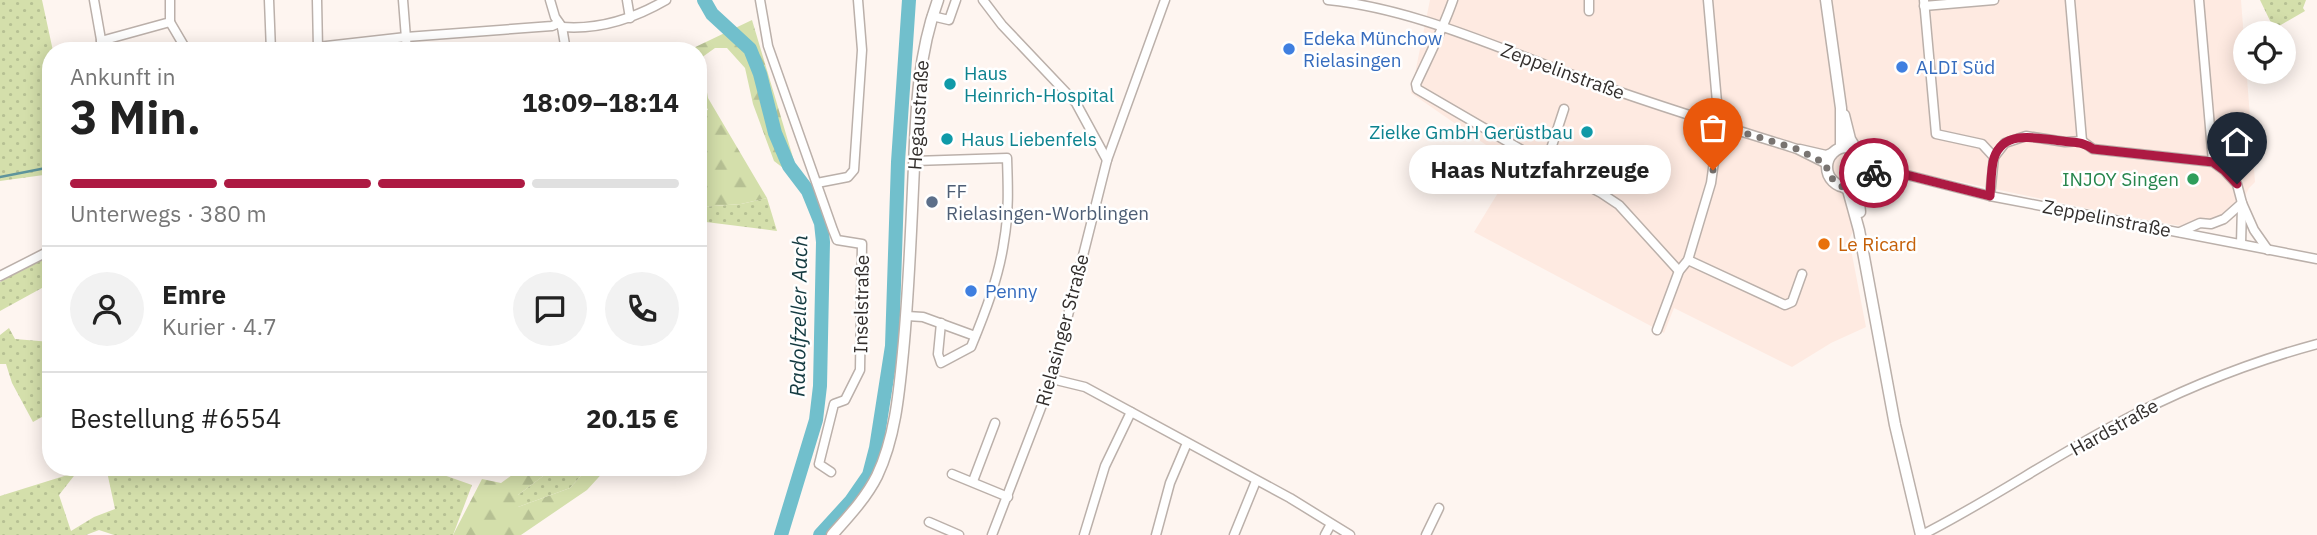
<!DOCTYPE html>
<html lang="de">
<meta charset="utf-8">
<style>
:root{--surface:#fff;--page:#f2f2f2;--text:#222;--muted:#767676;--line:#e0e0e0;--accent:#ad1a43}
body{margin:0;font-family:"IBM Plex Sans",sans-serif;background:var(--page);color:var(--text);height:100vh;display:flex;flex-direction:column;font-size:26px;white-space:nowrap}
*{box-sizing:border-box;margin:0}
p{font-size:23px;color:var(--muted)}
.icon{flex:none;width:38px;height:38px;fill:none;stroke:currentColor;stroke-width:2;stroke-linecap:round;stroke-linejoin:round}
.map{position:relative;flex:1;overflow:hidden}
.side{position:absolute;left:42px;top:42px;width:665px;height:434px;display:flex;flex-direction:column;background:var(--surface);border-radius:28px;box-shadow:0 4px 18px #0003}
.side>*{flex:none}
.buttons{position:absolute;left:2233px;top:21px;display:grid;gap:14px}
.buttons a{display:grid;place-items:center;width:63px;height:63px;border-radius:50%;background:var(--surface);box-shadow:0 4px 18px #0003;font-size:35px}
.pin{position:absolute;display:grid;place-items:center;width:60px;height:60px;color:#fff;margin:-72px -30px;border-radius:50% 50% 50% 0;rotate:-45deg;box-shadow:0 0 7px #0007}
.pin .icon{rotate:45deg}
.courier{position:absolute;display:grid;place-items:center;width:70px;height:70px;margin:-35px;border:5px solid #ad1a43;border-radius:50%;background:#fff;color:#222;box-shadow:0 2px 9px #0007}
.bubble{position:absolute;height:49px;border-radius:24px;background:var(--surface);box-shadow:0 4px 18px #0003;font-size:23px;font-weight:700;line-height:49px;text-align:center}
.head em{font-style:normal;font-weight:700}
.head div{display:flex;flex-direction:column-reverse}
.head{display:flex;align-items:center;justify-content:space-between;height:119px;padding:0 28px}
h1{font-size:46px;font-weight:700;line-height:52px}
.bar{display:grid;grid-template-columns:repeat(4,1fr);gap:10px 7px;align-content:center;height:84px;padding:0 28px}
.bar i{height:9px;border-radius:5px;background:var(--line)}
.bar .active{background:var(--accent)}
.bar p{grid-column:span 4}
.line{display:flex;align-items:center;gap:18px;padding:0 28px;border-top:2px solid var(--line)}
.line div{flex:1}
.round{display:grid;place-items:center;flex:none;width:74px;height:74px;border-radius:37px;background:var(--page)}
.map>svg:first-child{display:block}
</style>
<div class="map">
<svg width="2317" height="535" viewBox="0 0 2317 535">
<defs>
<pattern id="grass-dots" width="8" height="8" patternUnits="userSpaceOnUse" patternTransform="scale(1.75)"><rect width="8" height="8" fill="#d4dfab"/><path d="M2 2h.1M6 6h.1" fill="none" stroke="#b6c093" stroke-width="1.8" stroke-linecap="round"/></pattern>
<pattern id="forest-firs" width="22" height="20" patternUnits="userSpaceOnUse" patternTransform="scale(1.75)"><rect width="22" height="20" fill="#d4dfab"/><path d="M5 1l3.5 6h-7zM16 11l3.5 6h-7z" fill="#b6c093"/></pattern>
</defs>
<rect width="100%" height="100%" fill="#fef5f0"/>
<!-- built -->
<polygon fill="#feeae1" points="1430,0 1924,0 1939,130 1930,0 2241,0 2255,182 2249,188 2235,217 2213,224 2181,226 2100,211 1904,170 1902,165 1873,196 1849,239 1866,327 1831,343 1792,367 1674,308 1664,333 1474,232 1515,165 1411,93"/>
<!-- grass -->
<g fill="url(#grass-dots)">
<polygon points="0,0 42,0 53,51 51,51 51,174 0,181"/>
<polygon points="2260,0 2306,0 2303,8 2305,11 2274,29"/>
<polygon points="767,198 777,231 698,221 700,207 741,204"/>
<polygon points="51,255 51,283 0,311 0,282"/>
<polygon points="9,328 15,339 51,342 51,412 33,422 12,383 6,364 0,364 0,335"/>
<polygon points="106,467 437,467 438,473 472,485 453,535 114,535 99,530 86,535 0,535 0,496 77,472 59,495 71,531 94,517 115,509"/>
<polygon points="555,467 589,467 570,488 518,507 518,495"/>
</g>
<!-- forest -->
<g fill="url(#forest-firs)">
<polygon points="752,20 800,181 774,161 753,104 745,68 727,48 715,48 701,58 708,98 767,198 741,204 700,207 698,210 698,112 708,110 698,89 698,51 687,51"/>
<polygon points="523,467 555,467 518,495 518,507 570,488 589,467 608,467 587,490 521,535 453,535 482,479 501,483"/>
</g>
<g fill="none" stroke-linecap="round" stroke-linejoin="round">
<!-- stream -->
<polyline stroke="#5e949c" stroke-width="2.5" points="0,177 51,167"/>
<!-- river -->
<g stroke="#71bfcc" stroke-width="14">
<polyline points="704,0 712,14 750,49 760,74 775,133 789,166 808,191 821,223 823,242 820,386 816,420 781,535"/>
<polyline points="820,535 851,501 869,475 876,448 892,346 898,162 909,0"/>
</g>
<!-- minor casing -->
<g stroke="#bbb0aa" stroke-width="11">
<g id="minor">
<polyline points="94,0 103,51"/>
<polyline points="269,0 271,51"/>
<polyline points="317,0 318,49"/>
<polyline points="403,0 407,51"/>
<polyline points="550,0 555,17 562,27 566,51"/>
<polyline points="627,0 630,18"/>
<polyline points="760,0 768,46 833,230 837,240 862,244 860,370 845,400 834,404 819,464 831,472"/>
<polyline points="983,0 1002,25 1076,103 1107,160"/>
<path d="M1328 0C1415 9 1497 48 1578 77 1650 104 1724 126 1797 149L1827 164"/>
<path d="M1453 0C1443 29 1429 56 1416 84L1417 89 1546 164 1601 193 1619 205 1679 271"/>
<polyline points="1589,0 1589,11"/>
<polyline points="1924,0 1936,134 1982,144 1994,157 1990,196"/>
<polyline points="2070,0 2082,141"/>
<polyline points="2199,0 2213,162"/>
<polyline points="1924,6 1994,0"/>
<polyline points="932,16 949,20 956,0"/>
<polyline points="170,22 187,51"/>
<path d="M562 27C599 30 635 18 666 0"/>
<polyline points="101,41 170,22 170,0"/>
<polyline points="282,51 406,37 552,26 559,23"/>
<polyline points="698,108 700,108"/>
<polyline points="1800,149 1826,155 1831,153"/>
<polyline points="1994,157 2005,143 2026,136 2065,142 2082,141 2093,149 2213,162 2224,170 2237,184 2242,203 2254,230 2268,250"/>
<path d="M914 161 1007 158C1008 186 1009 213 1004 241 999 277 985 313 971 347L941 363 938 354 941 323"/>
<polyline points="1867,163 1899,173 1990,196 2317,259"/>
<polyline points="1546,164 1564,109"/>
<polyline points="1866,174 1892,174"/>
<polyline points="817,183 848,177 854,170 862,50 858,0"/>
<polyline points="2180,232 2200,223 2211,224 2224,219 2242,203"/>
<polyline points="2241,244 2242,206"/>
<polyline points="1688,260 1785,305 1792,302 1802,274"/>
<polyline points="0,276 51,250"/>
<polyline points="907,316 923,317 975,336"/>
<polyline points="1657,330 1679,271 1688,260 1711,183 1719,125 1708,0"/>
<polyline points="1052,379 1085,387 1290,498 1350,535"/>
<polyline points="952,474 1008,497"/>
<polyline points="973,481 995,423"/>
<polyline points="929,522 959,535"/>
<polyline points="992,535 1052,379 1107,160 1165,0"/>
<polyline points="1084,535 1105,466 1131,412"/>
<polyline points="1156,535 1170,483 1187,443"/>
<polyline points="1234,535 1256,481"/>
<polyline points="1325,535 1331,524"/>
<polyline points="1426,535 1439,508"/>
<path d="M1922 535C1989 501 2051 458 2118 423 2182 389 2247 363 2317 344"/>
</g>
</g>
<!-- major casing -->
<g stroke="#bbb0aa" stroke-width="13">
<g id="major">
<polyline points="1826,0 1841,108 1841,147"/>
<polyline points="1844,115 1850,139 1856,149"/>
<circle cx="1847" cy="167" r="20"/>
<polyline points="1857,184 1860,212"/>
<polyline points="1844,187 1848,190 1859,230 1895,425 1921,535"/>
<path d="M832 535C848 517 866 498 877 476 895 438 899 394 903 352 909 291 911 229 914 167 916 110 918 54 938 0"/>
</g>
</g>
<!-- minor -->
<use href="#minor" stroke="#fff" stroke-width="8"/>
<!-- major -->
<use href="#major" stroke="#fff" stroke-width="10"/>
</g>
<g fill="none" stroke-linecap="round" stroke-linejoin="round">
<!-- done -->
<path stroke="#797471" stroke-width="7" stroke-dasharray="0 12.6" d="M1713 170 1719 125 1797 149 1826 164 1828 174 1839 186C1851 189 1860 185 1866 174L1874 173"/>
<!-- route -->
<path stroke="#ad1a43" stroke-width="9" d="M1874 173H1899L1990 196C1991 185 1991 167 1994 158 2004 128 2040 139 2062 141 2075 143 2082 141 2093 149L2213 162 2224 170 2237 184"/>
</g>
<!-- markers -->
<g fill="#3f7fe0" stroke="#fff" stroke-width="2.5">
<circle cx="1289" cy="49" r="7"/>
<circle cx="1902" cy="67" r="7"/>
<circle cx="971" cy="291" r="7"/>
</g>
<g fill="#0f9aa8" stroke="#fff" stroke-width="2.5">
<circle cx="950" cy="84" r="7"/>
<circle cx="1587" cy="132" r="7"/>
<circle cx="947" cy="139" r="7"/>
</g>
<circle fill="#2e9e5b" stroke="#fff" stroke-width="2.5" cx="2193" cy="179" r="7"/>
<circle fill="#5c6f8a" stroke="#fff" stroke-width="2.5" cx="932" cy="202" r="7"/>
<circle fill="#e8710a" stroke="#fff" stroke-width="2.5" cx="1824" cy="244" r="7"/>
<g text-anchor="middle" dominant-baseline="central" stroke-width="5" stroke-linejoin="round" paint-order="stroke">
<!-- shop labels -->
<g font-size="19" fill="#366cbe" stroke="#fff" text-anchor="start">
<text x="1303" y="38">Edeka Münchow<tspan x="1303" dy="22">Rielasingen</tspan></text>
<text x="1916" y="67">ALDI Süd</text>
<text x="985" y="291">Penny</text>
</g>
<!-- street labels -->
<g font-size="19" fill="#322e2c" stroke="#fff">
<text transform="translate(1563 71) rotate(20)">Zeppelinstraße</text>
<text transform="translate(918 115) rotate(-86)">Hegaustraße</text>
<text transform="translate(2107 218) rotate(11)">Zeppelinstraße</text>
<text transform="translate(861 304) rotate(-89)">Inselstraße</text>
<text transform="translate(1062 330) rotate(-75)">Rielasinger Straße</text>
<text transform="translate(2114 427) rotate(-29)">Hardstraße</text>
</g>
<!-- culture labels -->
<g font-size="19" fill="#0d838f" stroke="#fff" text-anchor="start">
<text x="964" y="73">Haus<tspan x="964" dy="22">Heinrich-Hospital</tspan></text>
<text x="1573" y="132" text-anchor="end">Zielke GmbH Gerüstbau</text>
<text x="961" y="139">Haus Liebenfels</text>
</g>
<!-- leisure labels -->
<g font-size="19" fill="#27864d" stroke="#fff" text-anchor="end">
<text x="2179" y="179">INJOY Singen</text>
</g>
<!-- service labels -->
<g font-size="19" fill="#4e5e75" stroke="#fff" text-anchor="start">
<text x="946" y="191">FF<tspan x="946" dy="22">Rielasingen-Worblingen</tspan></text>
</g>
<!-- food labels -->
<g font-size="19" fill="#c56008" stroke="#fff" text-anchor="start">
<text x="1838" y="244">Le Ricard</text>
</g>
<!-- water labels -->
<g font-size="21" font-style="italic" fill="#143a40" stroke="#fff">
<text transform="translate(798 316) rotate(-89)">Radolfzeller Aach</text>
</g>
</g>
</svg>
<div class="buttons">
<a><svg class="icon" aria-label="locate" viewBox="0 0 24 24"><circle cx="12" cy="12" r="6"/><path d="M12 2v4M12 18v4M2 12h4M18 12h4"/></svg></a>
</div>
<div class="pin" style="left:1713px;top:170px;background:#ea580c"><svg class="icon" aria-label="bag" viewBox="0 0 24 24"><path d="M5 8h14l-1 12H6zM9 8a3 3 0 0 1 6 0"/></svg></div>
<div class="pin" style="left:2237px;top:184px;background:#1f2937"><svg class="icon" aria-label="home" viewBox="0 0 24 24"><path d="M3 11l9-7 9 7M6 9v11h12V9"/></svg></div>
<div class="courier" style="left:1874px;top:173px"><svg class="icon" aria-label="bike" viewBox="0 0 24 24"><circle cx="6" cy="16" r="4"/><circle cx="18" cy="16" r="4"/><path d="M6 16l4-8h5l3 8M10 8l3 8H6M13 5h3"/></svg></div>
<div class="bubble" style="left:1409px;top:145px;width:262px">Haas Nutzfahrzeuge</div>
<section class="side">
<div class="head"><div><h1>3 Min.</h1><p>Ankunft in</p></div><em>18:09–18:14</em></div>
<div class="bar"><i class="active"></i><i class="active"></i><i class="active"></i><i></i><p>Unterwegs · 380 m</p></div>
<div class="line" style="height:126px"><a class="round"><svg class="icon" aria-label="person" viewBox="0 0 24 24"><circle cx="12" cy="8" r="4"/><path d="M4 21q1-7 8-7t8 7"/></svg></a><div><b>Emre</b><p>Kurier · 4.7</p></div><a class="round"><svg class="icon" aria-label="chat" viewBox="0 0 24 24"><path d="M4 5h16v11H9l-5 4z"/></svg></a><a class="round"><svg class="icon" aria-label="phone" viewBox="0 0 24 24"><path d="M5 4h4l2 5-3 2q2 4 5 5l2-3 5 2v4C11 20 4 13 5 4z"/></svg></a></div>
<div class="line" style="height:91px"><div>Bestellung #6554</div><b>20.15 €</b></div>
</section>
</div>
